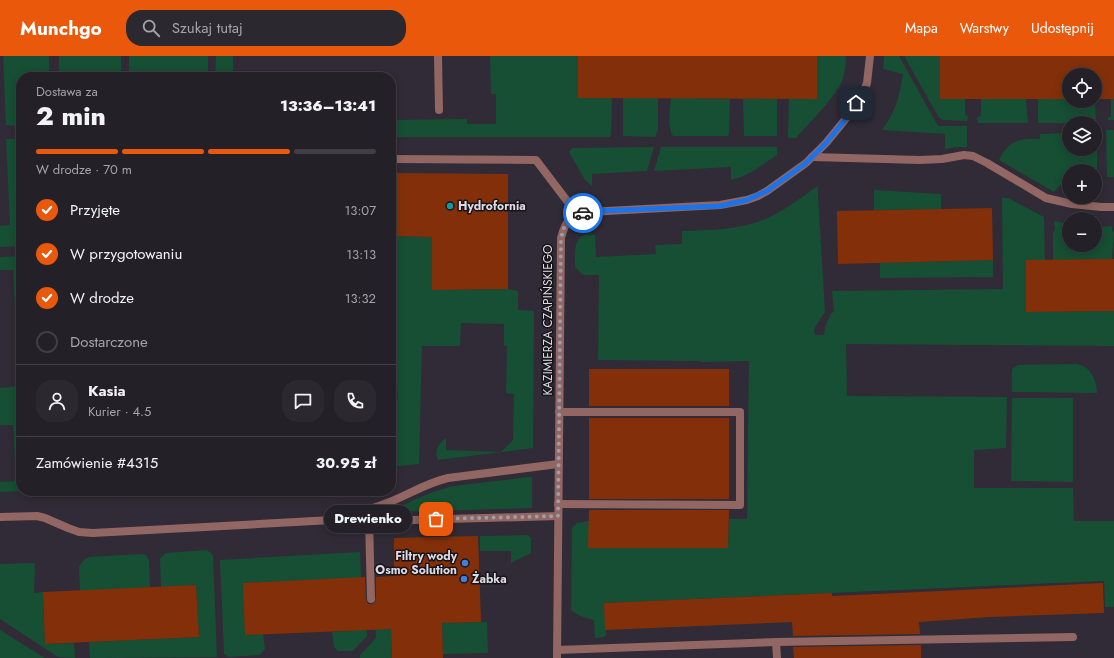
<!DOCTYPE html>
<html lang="pl">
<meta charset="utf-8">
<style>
:root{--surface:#242028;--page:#2c2830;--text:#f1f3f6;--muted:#a3a3a8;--line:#413e45;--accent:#ea580c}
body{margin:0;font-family:Jost,sans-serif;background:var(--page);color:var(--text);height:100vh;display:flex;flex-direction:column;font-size:15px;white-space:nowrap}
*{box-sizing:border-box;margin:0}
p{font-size:13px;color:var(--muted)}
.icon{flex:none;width:22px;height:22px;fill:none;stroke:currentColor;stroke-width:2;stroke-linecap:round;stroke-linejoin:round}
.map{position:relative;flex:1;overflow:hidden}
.panel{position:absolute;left:16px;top:16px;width:380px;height:424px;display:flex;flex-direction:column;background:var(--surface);border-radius:16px;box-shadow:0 2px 10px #0003,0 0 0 1px var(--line)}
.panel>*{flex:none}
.controls{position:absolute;left:1062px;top:12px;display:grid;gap:8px}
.controls a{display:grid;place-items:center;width:40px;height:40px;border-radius:50%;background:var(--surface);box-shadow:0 2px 10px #0003,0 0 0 1px var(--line);font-size:20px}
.pin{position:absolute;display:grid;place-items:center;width:34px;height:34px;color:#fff;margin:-17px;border-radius:8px;box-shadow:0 2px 6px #0006}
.courier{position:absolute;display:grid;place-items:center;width:40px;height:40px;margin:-20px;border:3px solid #1a73e8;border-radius:50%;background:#fff;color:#222;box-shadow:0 1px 5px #0007}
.bubble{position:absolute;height:28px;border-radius:14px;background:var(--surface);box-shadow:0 2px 10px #0003,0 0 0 1px var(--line);font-size:13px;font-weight:800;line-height:28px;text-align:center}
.headline em{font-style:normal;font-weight:800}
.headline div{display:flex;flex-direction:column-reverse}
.headline{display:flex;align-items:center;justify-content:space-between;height:68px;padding:0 20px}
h1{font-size:26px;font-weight:800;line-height:30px}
.bar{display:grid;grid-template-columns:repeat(4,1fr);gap:6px 4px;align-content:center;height:48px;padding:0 20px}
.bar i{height:5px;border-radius:3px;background:var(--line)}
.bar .on{background:var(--accent)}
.bar p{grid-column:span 4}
.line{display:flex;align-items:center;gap:10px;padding:0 20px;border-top:1px solid var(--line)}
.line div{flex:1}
.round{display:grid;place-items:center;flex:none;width:42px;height:42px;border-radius:16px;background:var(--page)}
ol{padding:0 20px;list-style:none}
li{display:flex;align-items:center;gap:12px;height:44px}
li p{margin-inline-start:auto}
li .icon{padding:4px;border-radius:50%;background:var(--accent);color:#fff;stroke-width:4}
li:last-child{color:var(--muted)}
li i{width:22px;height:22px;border:2px solid var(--line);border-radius:50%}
header{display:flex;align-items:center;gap:24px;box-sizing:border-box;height:56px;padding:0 20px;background:var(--accent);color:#fff}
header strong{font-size:19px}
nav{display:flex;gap:22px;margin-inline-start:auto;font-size:14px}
.search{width:280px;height:36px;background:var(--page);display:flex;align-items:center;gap:10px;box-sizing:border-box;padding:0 14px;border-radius:16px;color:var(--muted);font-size:15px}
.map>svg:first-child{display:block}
</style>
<header>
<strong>Munchgo</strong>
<div class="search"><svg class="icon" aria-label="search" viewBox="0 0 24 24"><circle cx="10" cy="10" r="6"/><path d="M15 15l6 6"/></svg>Szukaj tutaj</div>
<nav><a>Mapa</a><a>Warstwy</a><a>Udostępnij</a></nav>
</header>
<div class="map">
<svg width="1114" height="602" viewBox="0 0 1114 602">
<rect width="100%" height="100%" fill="#302b36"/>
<!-- green -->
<g fill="#164f33">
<polygon points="3,0 49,0 49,21 21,21 21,70 6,69"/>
<rect x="59" y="0" width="62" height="21"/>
<rect x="129" y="0" width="79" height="21"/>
<polygon points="216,0 233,0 233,21 215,21"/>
<polygon points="490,0 578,0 578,42 612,42 611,78 610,81 391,81 391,64 467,63 467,68 496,68 496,38 491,38"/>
<path d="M817 0H846C846 7 845 15 843 22 838 39 809 67 796 82H788L789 43H817Z"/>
<path d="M884 0H899L938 70H967V91H956L945 93V78L882 74C896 54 899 43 903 18L883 13Z"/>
<polygon points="904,0 940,0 940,43 965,43 965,59 968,60 967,65 943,64 939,62"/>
<polygon points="623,42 658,42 658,74 655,81 623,80"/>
<path d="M671 42 730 43 729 78 728 80H673C667 71 670 53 671 42Z"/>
<polygon points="743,43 777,43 777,80 744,80"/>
<polygon points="981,43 1026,43 1028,67 978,67 977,61 981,60"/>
<polygon points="1038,43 1069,43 1069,45 1095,45 1095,43 1096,67 1038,67"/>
<polygon points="1111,43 1114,43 1114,64 1108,64 1108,61 1111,61"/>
<polygon points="1106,74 1114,74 1114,121 1107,121"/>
<polygon points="17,77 21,77 21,190 0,191 0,170 10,169 6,83 17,83"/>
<path d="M1069 77V93H1095V77H1097V121H1095V115H1069V122H1067L1054 136 999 104C1009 85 1018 82 1040 83V78Z"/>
<polygon points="654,91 647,115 592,118 592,130 585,124 569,96 572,92"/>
<path d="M661 91H777V99C763 108 748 121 731 124V111L654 115Z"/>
<path d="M818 130V140L825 256 814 273 815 279H824L825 271 831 257 834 256 832 235 1003 233 1002 142H1008L1044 161 1045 204H1026V256L1114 255V290L846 288 847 340 1007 341 1006 392 974 394V432H1073L1074 465H1114V551H1105L1104 525 604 547 606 579 604 581 595 582 594 564C586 562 578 560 571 554L572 472 577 467 589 465V492H728L729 463H747L749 305 701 306V305L598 304 599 219H583L575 211C575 202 573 185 582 180 585 178 591 179 595 179L596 201 656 198 655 189 682 188V175C709 174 738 174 763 164 781 157 802 141 818 130Z"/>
<polygon points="874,134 941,138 941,153 874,154"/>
<polygon points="1054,165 1069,168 1069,189 1095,189 1095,171 1112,170 1112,175 1114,176 1112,203 1053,204 1053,176 1055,174"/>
<path d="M391 180 432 181V234L508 233 518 235V254L534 255 533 392 438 404C434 395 438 388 446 382V394L501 396 513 384 514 338 506 337 507 290H504V268L461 267 460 290H422L419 408 391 411V344L398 343 397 328H391Z"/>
<polygon points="21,200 21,435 25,435 0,436 0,426 16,425 13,369 0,369 0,332 19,330 13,214 0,214 0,201"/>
<polygon points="993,204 993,221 880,222 880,207"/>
<path d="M1076 308C1091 310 1096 323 1097 337L1012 336V313L1018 309Z"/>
<polygon points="1012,342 1073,342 1073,426 1011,425"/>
<path d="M528 421H532V452L393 456V454C414 444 431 435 454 430Z"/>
<polygon points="528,479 531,482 531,497 511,507 511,495 480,495 480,480"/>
<polygon points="207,494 213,499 217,601 90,602 89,586 199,581 196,529 161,531 160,502 166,497"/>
<polygon points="360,496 362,544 366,544 367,580 353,595 338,595 334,591 332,576 359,574 358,522 244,527 245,579 263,578 265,593 260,599 228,601 224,598 220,504"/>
<polygon points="141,498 146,499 149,504 150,531 80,535 79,510 84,504 89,501"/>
<polygon points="35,507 34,537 43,536 45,588 74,587 75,602 58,601 0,563 0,508"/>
<polygon points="394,541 391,571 392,602 360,602 360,599 376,582 374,542"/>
<polygon points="487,566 488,597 443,598 442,567"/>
<polygon points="0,574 45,602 0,602"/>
</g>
<!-- building -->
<g fill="#83300a">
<polygon points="578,0 817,0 817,43 578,42"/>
<polygon points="940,0 1114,0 1114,43 1095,43 1095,19 1069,19 1069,43 940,43"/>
<polygon points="391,117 508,118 508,233 432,234 432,181 391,180"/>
<polygon points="992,152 993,204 838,208 837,155"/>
<polygon points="1114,203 1114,255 1026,256 1026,204"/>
<rect x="589" y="313" width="140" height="37"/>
<rect x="589" y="362" width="140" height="81"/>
<polygon points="589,454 729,454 728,492 588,492"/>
<polygon points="478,480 481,566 442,567 443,602 392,602 391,573 245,579 243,527 365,521 366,544 368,548 372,548 376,546 376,521 394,520 394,482"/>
<polygon points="1103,527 1104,557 990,561 919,566 920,578 793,580 792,566 605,574 604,547 832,537 832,540 877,538"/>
<polygon points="196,529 199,581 45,588 43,536"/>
<polygon points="921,589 921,602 794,602 793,591"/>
</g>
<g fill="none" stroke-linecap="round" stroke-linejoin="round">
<!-- lane -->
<g stroke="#916663" stroke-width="8">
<polyline points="438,0 439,54"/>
<polyline points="391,103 536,104 577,158"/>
<polyline points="558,448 740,449 740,356 559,356"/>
<polyline points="369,464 371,543"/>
<polyline points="776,586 777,602"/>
<polyline points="557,594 776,586 1073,581"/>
</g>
<!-- street -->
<g stroke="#916663" stroke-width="8">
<polyline points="812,101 920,104 942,103 964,99 973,100 987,107 1046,142 1072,148 1101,151 1114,151"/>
<polyline points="0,461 37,460 45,462 68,472 79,476 93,477 332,464 377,465 558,460"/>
<path d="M342 461C357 457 372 453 387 447 408 439 426 427 448 422L558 408"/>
<path d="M557 602 561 182C566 163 570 160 588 156L720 149 747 144 758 140 767 135 806 107 826 87 844 65 863 37 867 27 870 0"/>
</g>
</g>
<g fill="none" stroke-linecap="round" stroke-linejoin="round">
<!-- done -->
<path stroke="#a09da6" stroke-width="4" stroke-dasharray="0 7.2" d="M436 463 558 460 561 182C565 167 568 160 583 157"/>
<!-- route -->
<polyline stroke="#1a73e8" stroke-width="5" points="583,157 598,155 720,150 747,144 767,135 806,107 826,87 844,65 856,47"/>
</g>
<!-- markers -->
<circle fill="#0f9aa8" stroke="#171419" stroke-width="1.5" cx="450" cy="150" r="4"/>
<g fill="#3f7fe0" stroke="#171419" stroke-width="1.5">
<circle cx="465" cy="507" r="4"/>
<circle cx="464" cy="523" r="4"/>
</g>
<g text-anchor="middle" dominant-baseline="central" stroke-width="3" stroke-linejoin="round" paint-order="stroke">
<!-- poi labels -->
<g font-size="12" font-weight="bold" fill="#dddae2" stroke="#171419" text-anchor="start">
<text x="458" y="150">Hydrofornia</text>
<text x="457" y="500" text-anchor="end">Filtry wody<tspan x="457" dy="14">Osmo Solution</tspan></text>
<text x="472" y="523">Żabka</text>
</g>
<!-- street labels -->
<g font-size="12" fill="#dddae2" stroke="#171419">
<text transform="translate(548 264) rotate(-90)">KAZIMIERZA CZAPIŃSKIEGO</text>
</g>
</g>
</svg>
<div class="controls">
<a><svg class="icon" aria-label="locate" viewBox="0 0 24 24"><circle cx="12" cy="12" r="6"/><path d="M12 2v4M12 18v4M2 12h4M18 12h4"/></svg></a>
<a><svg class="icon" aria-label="layers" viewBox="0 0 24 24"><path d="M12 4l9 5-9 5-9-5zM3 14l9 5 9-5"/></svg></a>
<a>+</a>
<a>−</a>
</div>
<div class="pin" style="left:436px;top:463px;background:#ea580c"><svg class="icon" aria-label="bag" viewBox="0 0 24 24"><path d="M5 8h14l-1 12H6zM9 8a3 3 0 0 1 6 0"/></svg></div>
<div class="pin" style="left:856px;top:47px;background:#1f2937"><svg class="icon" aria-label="home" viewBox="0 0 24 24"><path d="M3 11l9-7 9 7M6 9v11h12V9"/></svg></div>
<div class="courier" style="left:583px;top:157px"><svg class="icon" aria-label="car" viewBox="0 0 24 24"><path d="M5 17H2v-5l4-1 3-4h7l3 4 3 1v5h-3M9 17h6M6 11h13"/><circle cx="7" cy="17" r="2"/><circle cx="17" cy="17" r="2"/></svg></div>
<div class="bubble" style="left:324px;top:449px;width:88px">Drewienko</div>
<section class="panel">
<div class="headline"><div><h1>2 min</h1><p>Dostawa za</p></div><em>13:36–13:41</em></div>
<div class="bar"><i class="on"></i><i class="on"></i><i class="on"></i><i></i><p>W drodze · 70 m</p></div>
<ol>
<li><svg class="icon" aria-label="check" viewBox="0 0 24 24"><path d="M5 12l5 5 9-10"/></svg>Przyjęte<p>13:07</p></li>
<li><svg class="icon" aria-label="check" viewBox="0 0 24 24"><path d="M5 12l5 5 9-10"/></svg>W przygotowaniu<p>13:13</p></li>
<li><svg class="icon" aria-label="check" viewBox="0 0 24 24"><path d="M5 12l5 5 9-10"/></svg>W drodze<p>13:32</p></li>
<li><i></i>Dostarczone</li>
</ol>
<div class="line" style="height:72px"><a class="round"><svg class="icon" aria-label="person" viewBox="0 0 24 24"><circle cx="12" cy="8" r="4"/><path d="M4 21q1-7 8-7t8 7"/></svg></a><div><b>Kasia</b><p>Kurier · 4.5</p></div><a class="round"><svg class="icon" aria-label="chat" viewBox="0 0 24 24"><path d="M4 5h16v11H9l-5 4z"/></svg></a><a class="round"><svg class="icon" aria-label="phone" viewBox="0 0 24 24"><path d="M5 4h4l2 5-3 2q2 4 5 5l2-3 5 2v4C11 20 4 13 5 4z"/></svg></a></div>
<div class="line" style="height:52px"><div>Zamówienie #4315</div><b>30.95 zł</b></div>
</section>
</div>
